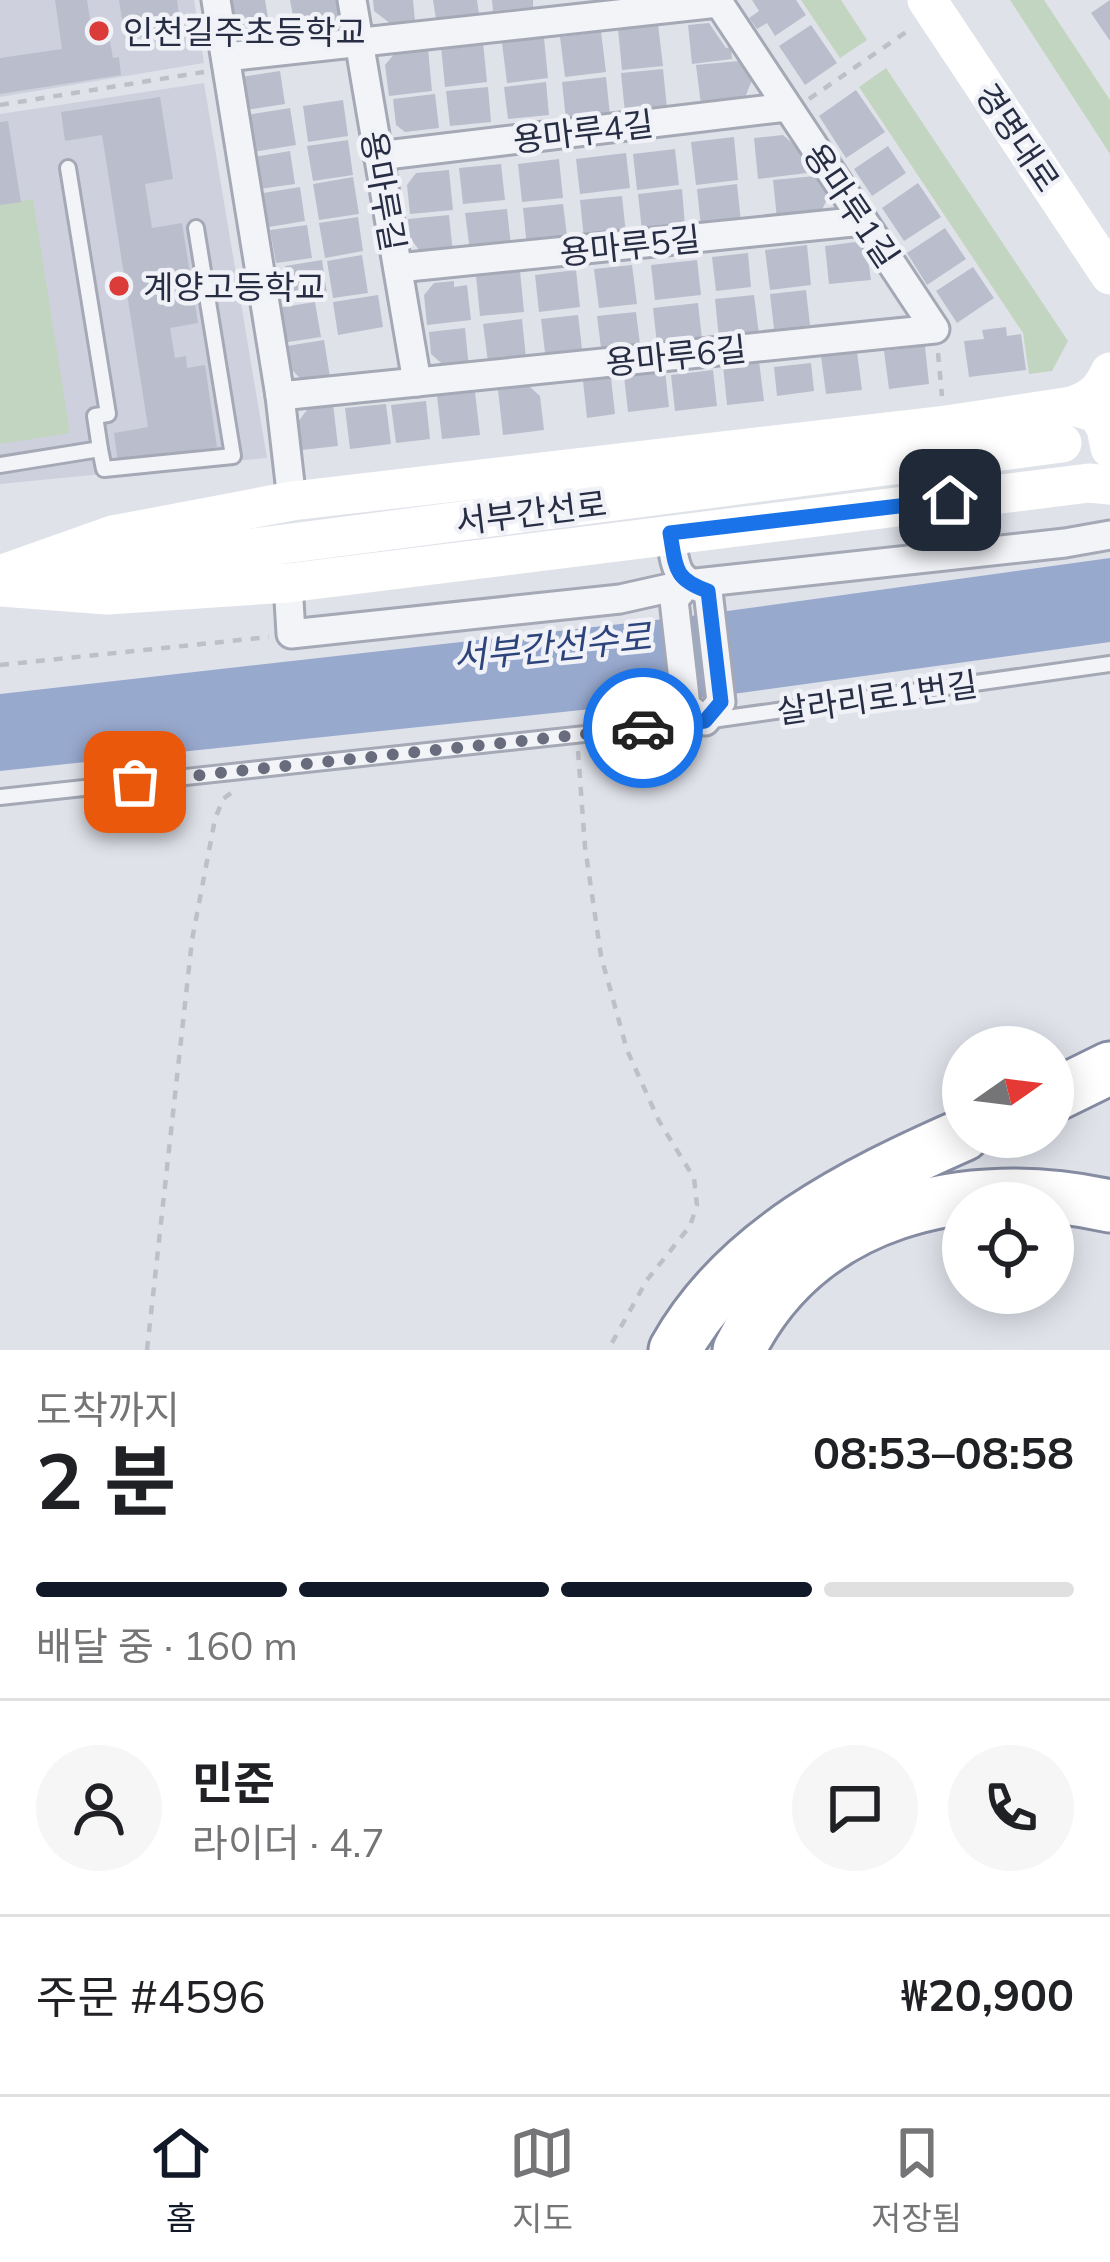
<!DOCTYPE html>
<html lang="ko">
<meta charset="utf-8">
<style>
:root{--surface:#fff;--page:#f6f6f6;--text:#202124;--muted:#757577;--line:#e0e0e0;--accent:#111827}
body{margin:0;font-family:Mulish,"Noto Sans KR",sans-serif;background:var(--page);color:var(--text);height:100vh;display:flex;flex-direction:column;font-size:45px;white-space:nowrap}
*{box-sizing:border-box;margin:0}
p{font-size:39px;color:var(--muted)}
.icon{flex:none;width:66px;height:66px;fill:none;stroke:currentColor;stroke-width:2;stroke-linecap:round;stroke-linejoin:round}
.map{position:relative;height:1350px;overflow:hidden}
.sheet{display:flex;flex-direction:column;background:var(--surface);flex:1}
.sheet>*{flex:none}
.needle{width:78px;rotate:76deg}
.tools{position:absolute;left:942px;top:1026px;display:grid;gap:24px}
.tools a{display:grid;place-items:center;width:132px;height:132px;border-radius:50%;background:var(--surface);box-shadow:0 6px 30px #0003;font-size:60px}
.pin{position:absolute;display:grid;place-items:center;width:102px;height:102px;color:#fff;margin:-51px;border-radius:24px;box-shadow:0 6px 18px #0006}
.courier{position:absolute;display:grid;place-items:center;width:120px;height:120px;margin:-60px;border:9px solid #1a73e8;border-radius:50%;background:#fff;color:#222;box-shadow:0 3px 15px #0007}
.headline em{font-style:normal;font-weight:700}
.headline div{display:flex;flex-direction:column-reverse}
.headline{display:flex;align-items:center;justify-content:space-between;height:204px;padding:0 36px}
h1{font-size:78px;font-weight:700;line-height:90px}
.bar{display:grid;grid-template-columns:repeat(4,1fr);gap:18px 12px;align-content:center;height:144px;padding:0 36px}
.bar i{height:15px;border-radius:9px;background:var(--line)}
.bar .active{background:var(--accent)}
.bar p{grid-column:span 4}
.line{display:flex;align-items:center;gap:30px;padding:0 36px;border-top:3px solid var(--line)}
.line div{flex:1}
.round{display:grid;place-items:center;flex:none;width:126px;height:126px;border-radius:63px;background:var(--page)}
.tabs{display:flex;justify-content:space-around;align-items:center;height:168px;border-top:3px solid var(--line);background:var(--surface);font-size:33px;color:var(--muted)}
.tabs a{display:grid;justify-items:center;gap:6px}
.tabs .active{color:var(--accent)}
.map>svg:first-child{display:block}
</style>
<div class="map">
<svg width="1110" height="1350" viewBox="0 0 1110 1350">
<rect width="100%" height="100%" fill="#e0e2ea"/>
<!-- built -->
<g fill="#ced1dd">
<polygon points="0,0 194,0 204,63 0,97"/>
<polygon points="204,83 267,458 0,484 0,114"/>
</g>
<!-- green -->
<g fill="#c2d5c0">
<polygon points="801,0 841,0 867,40 840,58"/>
<polygon points="1010,0 1044,0 1110,100 1110,154"/>
<polygon points="886,68 1068,341 1052,371 1029,374 1023,333 859,87"/>
<polygon points="33,199 70,433 0,444 0,205"/>
</g>
<!-- water -->
<polygon fill="#98a9ce" points="1110,558 1110,642 733,694 0,771 0,694 691,616"/>
<!-- building -->
<g fill="#babdcb">
<polygon points="55,0 87,0 94,44 110,41 113,58 119,57 121,75 0,94 0,58 62,49"/>
<polygon points="119,0 177,0 181,30 125,39"/>
<polygon points="229,0 265,0 272,42 251,46 235,37"/>
<polygon points="290,0 337,0 339,16 325,33 297,37"/>
<polygon points="373,0 413,0 415,21 391,24 374,11"/>
<polygon points="433,0 477,0 479,14 436,19"/>
<polygon points="492,0 533,0 533,7 493,11"/>
<polygon points="752,0 796,0 806,15 775,36 767,23 757,29 749,18 759,11"/>
<polygon points="1110,0 1110,41 1091,13"/>
<polygon points="709,23 726,48 731,47 732,59 692,64 688,25"/>
<polygon points="658,24 663,66 622,70 618,29"/>
<polygon points="811,25 837,63 805,85 779,46"/>
<polygon points="601,32 606,72 565,77 560,37"/>
<polygon points="544,38 548,78 507,83 502,43"/>
<polygon points="483,42 487,82 445,87 441,47"/>
<polygon points="428,49 432,91 389,96 385,65 395,53"/>
<polygon points="739,61 752,80 744,100 701,105 696,65"/>
<polygon points="663,69 667,108 625,113 621,73"/>
<polygon points="280,71 285,104 246,110 241,77"/>
<polygon points="606,77 610,115 566,120 562,82"/>
<polygon points="546,82 549,115 508,119 504,87"/>
<polygon points="488,87 491,122 450,126 446,91"/>
<polygon points="856,90 885,132 846,158 819,116"/>
<polygon points="435,94 439,128 405,132 396,125 393,99"/>
<polygon points="160,97 173,179 145,184 152,228 182,223 198,323 170,328 175,358 186,356 187,368 205,365 217,447 118,463 114,433 148,427 102,135 65,141 61,112"/>
<polygon points="343,100 348,136 308,142 303,106"/>
<polygon points="290,108 296,145 253,152 247,115"/>
<polygon points="8,121 21,202 0,205 0,122"/>
<polygon points="783,135 799,149 807,173 758,179 754,138"/>
<polygon points="734,137 738,180 696,185 691,142"/>
<polygon points="348,140 353,175 313,181 307,146"/>
<polygon points="888,146 906,173 872,196 854,169"/>
<polygon points="675,149 679,185 637,190 633,154"/>
<polygon points="290,151 295,184 259,189 254,157"/>
<polygon points="626,153 630,188 580,194 576,159"/>
<polygon points="559,159 563,198 522,202 518,164"/>
<polygon points="501,164 505,200 463,204 459,168"/>
<polygon points="449,170 453,210 410,214 407,185 416,173"/>
<polygon points="816,176 829,195 820,214 777,219 773,180"/>
<polygon points="353,177 359,214 319,220 313,184"/>
<polygon points="918,183 941,217 904,241 882,208"/>
<polygon points="737,184 741,222 701,227 697,189"/>
<polygon points="300,187 305,221 263,228 257,194"/>
<polygon points="682,189 685,226 642,231 638,194"/>
<polygon points="622,196 626,234 584,239 580,200"/>
<polygon points="563,204 568,243 527,247 523,208"/>
<polygon points="507,209 511,246 470,251 465,213"/>
<polygon points="449,215 453,253 434,255 420,251 410,238 408,219"/>
<polygon points="358,217 363,251 325,258 319,223"/>
<polygon points="307,225 312,258 276,263 270,230"/>
<polygon points="945,228 966,259 927,285 907,253"/>
<polygon points="855,242 867,252 871,280 829,284 825,246"/>
<polygon points="807,245 811,285 770,290 765,250"/>
<polygon points="748,253 751,287 716,291 712,257"/>
<polygon points="362,255 368,293 333,298 327,261"/>
<polygon points="322,260 327,294 290,300 285,266"/>
<polygon points="697,260 701,295 655,300 651,265"/>
<polygon points="632,265 637,304 599,308 594,269"/>
<polygon points="973,267 994,298 957,323 936,291"/>
<polygon points="576,270 580,307 539,312 535,275"/>
<polygon points="520,271 524,312 480,316 476,276"/>
<polygon points="454,281 454,287 467,285 471,320 427,325 424,295 434,283"/>
<polygon points="806,290 810,325 774,329 770,294"/>
<polygon points="378,295 383,327 338,335 333,302"/>
<polygon points="754,295 759,334 719,339 715,299"/>
<polygon points="315,302 321,337 282,343 277,308"/>
<polygon points="698,303 702,339 657,344 653,308"/>
<polygon points="636,312 640,344 601,348 597,316"/>
<polygon points="578,315 583,357 546,361 541,319"/>
<polygon points="522,319 526,358 488,362 483,324"/>
<polygon points="1006,327 1007,336 1021,334 1026,370 969,377 964,341 984,339 982,330"/>
<polygon points="465,328 469,368 449,370 431,354 429,332"/>
<polygon points="324,340 330,377 303,381 291,369 287,346"/>
<polygon points="925,346 929,384 889,389 884,351"/>
<polygon points="857,352 862,390 826,394 821,356"/>
<polygon points="759,361 764,401 727,405 723,365"/>
<polygon points="811,363 814,391 777,396 774,367"/>
<polygon points="713,370 717,406 675,411 671,375"/>
<polygon points="665,371 669,407 628,412 624,376"/>
<polygon points="611,378 615,414 587,418 583,381"/>
<polygon points="529,386 540,396 544,430 503,435 498,390"/>
<polygon points="475,392 480,435 442,439 437,396"/>
<polygon points="426,401 430,439 396,443 391,405"/>
<polygon points="333,404 338,446 301,450 298,422 309,407"/>
<polygon points="386,404 391,444 350,449 345,408"/>
</g>
<g fill="none" stroke-linecap="round" stroke-linejoin="round">
<!-- lane casing -->
<g stroke="#a5a8b5" stroke-width="20">
<g id="lane">
<polyline points="100,449 104,469 233,456 196,228"/>
<polyline points="0,465 100,449 95,416 108,414 68,168"/>
<polyline points="0,797 705,721 1110,664"/>
</g>
</g>
<!-- street casing -->
<g stroke="#a5a8b5" stroke-width="33">
<g id="street">
<polyline points="216,0 280,396 292,501"/>
<polyline points="352,0 417,382"/>
<polyline points="226,57 718,3"/>
<polyline points="378,156 787,107"/>
<polyline points="398,268 863,221"/>
<polyline points="280,396 935,329 717,0"/>
<path d="M670 533C676 567 673 579 708 591L721 702 705 721 686 706 674 600 687 584"/>
<polyline points="288,583 291,634 620,599 687,584 1065,543 1110,535"/>
</g>
</g>
<!-- highway casing -->
<g stroke="#868ca2" stroke-width="57">
<g id="highway">
<polyline points="1053,1096 1110,1068"/>
<path d="M675 1350C735 1242 854 1183 963 1135"/>
<path d="M739 1350C809 1209 966 1174 1110 1206"/>
</g>
</g>
<!-- path -->
<g stroke="#bec0c9" stroke-width="4.5" stroke-dasharray="9 9" stroke-linecap="butt">
<polyline points="809,99 909,30"/>
<polyline points="0,105 204,72"/>
<polyline points="938,353 942,396"/>
<polyline points="0,665 269,637"/>
<polyline points="578,751 585,847 601,956 627,1050 659,1121 694,1178 697,1205 690,1226 647,1280 608,1350"/>
<polyline points="147,1350 192,940 215,819 223,799 235,790"/>
</g>
<!-- lane -->
<use href="#lane" stroke="#f3f4f8" stroke-width="14"/>
<!-- street -->
<use href="#street" stroke="#f3f4f8" stroke-width="27"/>
<!-- secondary -->
<g stroke="#fff" stroke-width="39">
<polyline points="927,0 1110,275"/>
<polyline points="1072,406 1097,413 1106,428 1110,448"/>
<polyline points="53,574 1062,443"/>
<path d="M0 575 113 535 292 501 946 425 1072 406C1093 399 1101 391 1110 372"/>
<polyline points="0,587 107,595 288,583 1089,483 1110,485"/>
</g>
<!-- highway -->
<use href="#highway" stroke="#fff" stroke-width="51"/>
</g>
<g fill="none" stroke-linecap="round" stroke-linejoin="round">
<!-- done -->
<polyline stroke="#686c7d" stroke-width="12" stroke-dasharray="0 21.6" points="135,782 643,728"/>
<!-- route -->
<path stroke="#1a73e8" stroke-width="15" d="M643 728 705 721 721 702 708 591C673 579 676 567 670 533L950 500"/>
</g>
<!-- markers -->
<g fill="#db3b39" stroke="#f0f2f7" stroke-width="4.5">
<circle cx="99" cy="31" r="12"/>
<circle cx="119" cy="286" r="12"/>
</g>
<g text-anchor="middle" dominant-baseline="central" stroke-width="9" stroke-linejoin="round" paint-order="stroke">
<!-- poi labels -->
<g font-size="33" fill="#272d43" stroke="#f0f2f7" text-anchor="start">
<text x="123" y="31">인천길주초등학교</text>
<text x="143" y="286">계양고등학교</text>
</g>
<!-- street labels -->
<g font-size="33" fill="#272d43" stroke="#f0f2f7">
<text transform="translate(583 131) rotate(-7)">용마루4길</text>
<text transform="translate(1018 137) rotate(56)">경명대로</text>
<text transform="translate(384 191) rotate(80)">용마루길</text>
<text transform="translate(852 205) rotate(56)">용마루1길</text>
<text transform="translate(630 245) rotate(-6)">용마루5길</text>
<text transform="translate(676 355) rotate(-6)">용마루6길</text>
<text transform="translate(531 512) rotate(-7)">서부간선로</text>
<text transform="translate(877 697) rotate(-8)">살라리로1번길</text>
</g>
<!-- water labels -->
<g font-size="36" font-style="italic" fill="#2d437b" stroke="#f0f2f7">
<text transform="translate(552 646) rotate(-6)">서부간선수로</text>
</g>
</g>
</svg>
<div class="tools">
<a><svg class="needle" viewBox="-14 -14 28 28"><path d="M0-13l5 13h-10z" fill="#e53935"/><path d="M0 13l5-13h-10z" fill="#757577"/></svg></a>
<a><svg class="icon" aria-label="locate" viewBox="0 0 24 24"><circle cx="12" cy="12" r="6"/><path d="M12 2v4M12 18v4M2 12h4M18 12h4"/></svg></a>
</div>
<div class="pin" style="left:135px;top:782px;background:#ea580c"><svg class="icon" aria-label="bag" viewBox="0 0 24 24"><path d="M5 8h14l-1 12H6zM9 8a3 3 0 0 1 6 0"/></svg></div>
<div class="pin" style="left:950px;top:500px;background:#1f2937"><svg class="icon" aria-label="home" viewBox="0 0 24 24"><path d="M3 11l9-7 9 7M6 9v11h12V9"/></svg></div>
<div class="courier" style="left:643px;top:728px"><svg class="icon" aria-label="car" viewBox="0 0 24 24"><path d="M5 17H2v-5l4-1 3-4h7l3 4 3 1v5h-3M9 17h6M6 11h13"/><circle cx="7" cy="17" r="2"/><circle cx="17" cy="17" r="2"/></svg></div>
</div>
<section class="sheet">
<div class="headline"><div><h1>2 분</h1><p>도착까지</p></div><em>08:53–08:58</em></div>
<div class="bar"><i class="active"></i><i class="active"></i><i class="active"></i><i></i><p>배달 중 · 160 m</p></div>
<div class="line" style="height:216px"><a class="round"><svg class="icon" aria-label="person" viewBox="0 0 24 24"><circle cx="12" cy="8" r="4"/><path d="M4 21q1-7 8-7t8 7"/></svg></a><div><b>민준</b><p>라이더 · 4.7</p></div><a class="round"><svg class="icon" aria-label="chat" viewBox="0 0 24 24"><path d="M4 5h16v11H9l-5 4z"/></svg></a><a class="round"><svg class="icon" aria-label="phone" viewBox="0 0 24 24"><path d="M5 4h4l2 5-3 2q2 4 5 5l2-3 5 2v4C11 20 4 13 5 4z"/></svg></a></div>
<div class="line" style="height:156px"><div>주문 #4596</div><b>₩20,900</b></div>
</section>
<nav class="tabs">
<a class="active"><svg class="icon" aria-label="home" viewBox="0 0 24 24"><path d="M3 11l9-7 9 7M6 9v11h12V9"/></svg>홈</a>
<a><svg class="icon" aria-label="map" viewBox="0 0 24 24"><path d="M3 6l6-2 6 2 6-2v14l-6 2-6-2-6 2zM9 4v14M15 6v14"/></svg>지도</a>
<a><svg class="icon" aria-label="saved" viewBox="0 0 24 24"><path d="M7 4h10v16l-5-4-5 4z"/></svg>저장됨</a>
</nav>
